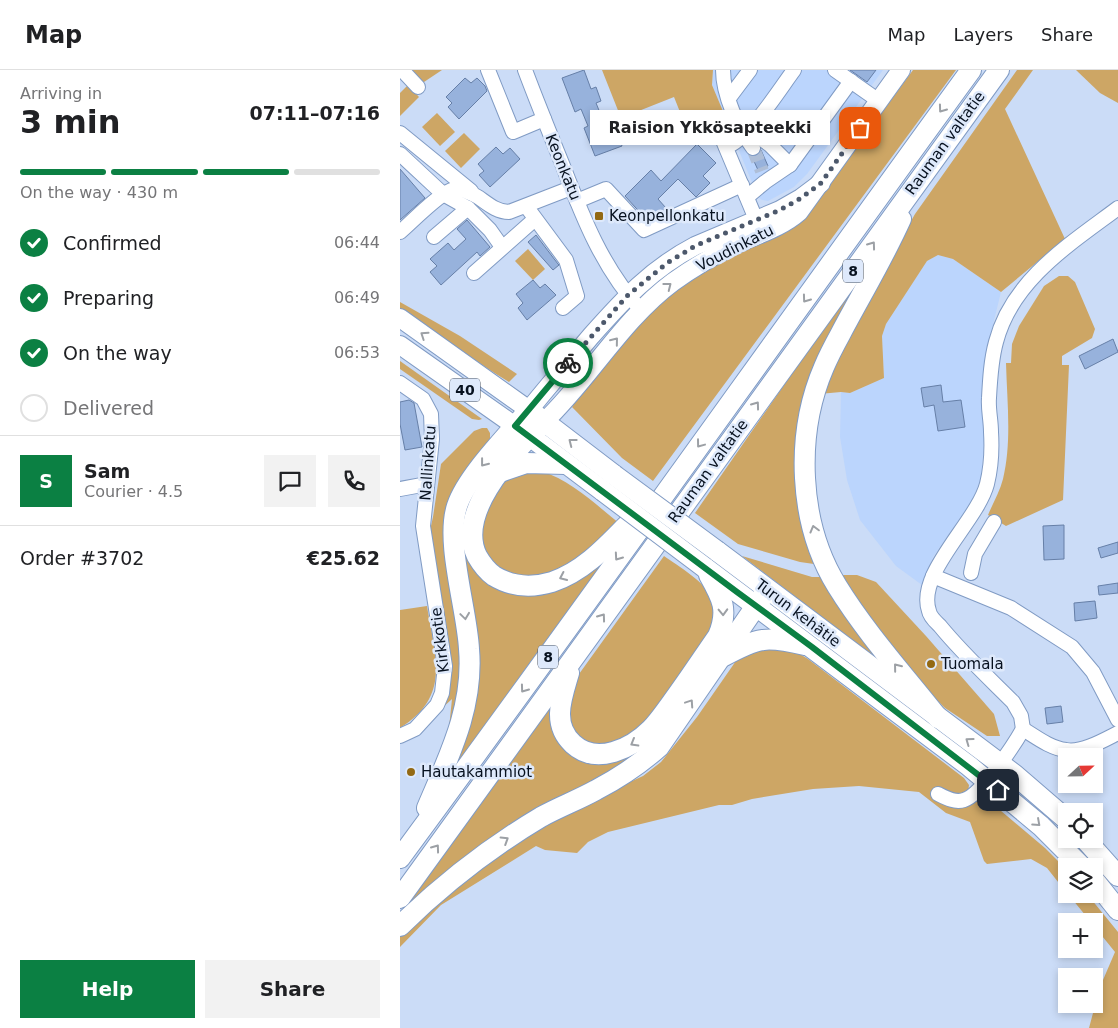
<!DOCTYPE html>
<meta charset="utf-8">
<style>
:root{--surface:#fff;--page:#f2f2f2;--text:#202124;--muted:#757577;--line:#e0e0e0;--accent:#0b8043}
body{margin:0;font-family:"DejaVu Sans",sans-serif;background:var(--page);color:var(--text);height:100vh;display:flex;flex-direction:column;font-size:19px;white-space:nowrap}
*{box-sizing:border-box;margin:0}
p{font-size:16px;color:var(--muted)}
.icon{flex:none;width:28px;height:28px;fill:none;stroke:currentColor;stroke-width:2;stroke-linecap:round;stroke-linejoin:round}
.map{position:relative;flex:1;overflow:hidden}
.details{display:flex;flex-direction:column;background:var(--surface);width:400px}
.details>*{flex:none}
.needle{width:32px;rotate:68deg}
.controls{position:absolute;left:658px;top:678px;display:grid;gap:10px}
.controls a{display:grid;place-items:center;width:45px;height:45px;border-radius:0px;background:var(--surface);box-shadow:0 2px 8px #0003;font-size:25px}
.pin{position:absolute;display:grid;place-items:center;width:42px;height:42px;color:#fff;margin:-21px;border-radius:10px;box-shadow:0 2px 8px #0006}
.courier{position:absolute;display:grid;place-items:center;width:50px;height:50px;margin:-25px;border:4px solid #0b8043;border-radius:50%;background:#fff;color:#222;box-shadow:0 1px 6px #0007}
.bubble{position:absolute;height:35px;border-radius:0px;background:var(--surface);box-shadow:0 2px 8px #0003;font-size:16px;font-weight:700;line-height:35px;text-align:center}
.summary em{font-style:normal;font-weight:700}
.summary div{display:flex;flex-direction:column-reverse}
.summary{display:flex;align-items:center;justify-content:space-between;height:85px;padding:0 20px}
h1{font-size:32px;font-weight:700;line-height:38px}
.bar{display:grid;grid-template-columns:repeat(4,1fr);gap:8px 5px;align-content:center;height:60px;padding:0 20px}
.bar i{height:6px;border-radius:4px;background:var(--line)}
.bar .active{background:var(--accent)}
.bar p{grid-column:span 4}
.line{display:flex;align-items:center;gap:12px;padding:0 20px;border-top:1px solid var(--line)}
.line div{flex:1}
.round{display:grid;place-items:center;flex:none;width:52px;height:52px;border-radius:0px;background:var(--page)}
ol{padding:0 20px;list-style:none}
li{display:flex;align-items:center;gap:15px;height:55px}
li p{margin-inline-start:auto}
li .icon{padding:5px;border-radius:50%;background:var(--accent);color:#fff;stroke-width:4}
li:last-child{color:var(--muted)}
li i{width:28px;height:28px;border:2px solid var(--line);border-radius:50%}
.cta{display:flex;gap:10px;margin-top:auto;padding:10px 20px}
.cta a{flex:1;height:58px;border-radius:0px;background:var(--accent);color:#fff;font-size:20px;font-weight:700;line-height:58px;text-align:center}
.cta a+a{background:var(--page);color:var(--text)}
header{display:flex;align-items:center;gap:30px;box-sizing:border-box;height:70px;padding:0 25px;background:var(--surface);border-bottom:1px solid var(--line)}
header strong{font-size:24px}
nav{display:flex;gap:28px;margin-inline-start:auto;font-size:18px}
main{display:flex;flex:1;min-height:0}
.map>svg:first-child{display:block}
</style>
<header>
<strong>Map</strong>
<nav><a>Map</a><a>Layers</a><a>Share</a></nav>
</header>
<main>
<section class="details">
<div class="summary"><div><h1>3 min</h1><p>Arriving in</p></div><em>07:11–07:16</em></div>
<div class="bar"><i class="active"></i><i class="active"></i><i class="active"></i><i></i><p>On the way · 430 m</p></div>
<ol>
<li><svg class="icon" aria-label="check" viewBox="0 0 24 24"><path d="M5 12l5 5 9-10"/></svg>Confirmed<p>06:44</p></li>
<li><svg class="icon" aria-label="check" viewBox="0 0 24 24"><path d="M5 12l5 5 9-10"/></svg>Preparing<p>06:49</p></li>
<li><svg class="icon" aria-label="check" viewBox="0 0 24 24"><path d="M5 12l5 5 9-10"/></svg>On the way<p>06:53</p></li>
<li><i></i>Delivered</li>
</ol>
<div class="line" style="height:90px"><b class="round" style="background:var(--accent);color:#fff">S</b><div><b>Sam</b><p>Courier · 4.5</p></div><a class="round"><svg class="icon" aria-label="chat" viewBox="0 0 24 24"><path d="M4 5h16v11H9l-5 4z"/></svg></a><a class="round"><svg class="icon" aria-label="phone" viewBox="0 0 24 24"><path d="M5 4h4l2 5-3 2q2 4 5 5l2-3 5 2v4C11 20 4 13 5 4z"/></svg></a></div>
<div class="line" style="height:65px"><div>Order #3702</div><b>€25.62</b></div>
<div class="cta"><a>Help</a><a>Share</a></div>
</section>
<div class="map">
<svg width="718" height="958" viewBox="0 0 718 958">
<rect width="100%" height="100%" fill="#cbdcf7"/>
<!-- built -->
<g fill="#bbd5fd">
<polygon points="313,0 483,0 407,104 394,117 368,131 362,130 358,127 312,15"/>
<polygon points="538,185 553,189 601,222 585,287 582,325 585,358 581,409 571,432 533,487 522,515 496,496 460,450 447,410 440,367 441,322 450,323 484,308 482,266 486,253 527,191"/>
</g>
<!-- green -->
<g fill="#cda665">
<polygon points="8,0 42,0 21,14"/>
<polygon points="202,0 313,0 312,15 325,46 288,62 274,27 221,48"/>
<polygon points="513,0 556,0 253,411 222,388 172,337 199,296 253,240 287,210 314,193 389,160 404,148"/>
<polygon points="617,0 633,0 605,39 665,169 601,222 553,189 538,185 527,191 486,254 482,266 484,308 450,323 441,322 419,324 477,211 515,144"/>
<polygon points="676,0 718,0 718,33 700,23"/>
<polygon points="8,15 19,27 0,46 0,23"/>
<polygon points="37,43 55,62 40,76 22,57"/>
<polygon points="64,63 80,79 61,98 45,81"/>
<polygon points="128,179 145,199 133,210 115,191"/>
<polygon points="478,180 407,326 421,495 400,492 338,474 295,443"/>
<path d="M659 206H668L675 212 695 259 692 268 662 286V295H669L663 430 606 456 588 445C593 433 600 421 603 409 612 372 607 331 606 293H611L612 274 619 256 644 216Z"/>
<path d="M0 232 60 266 117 304 109 312C72 290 38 262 0 239Z"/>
<polygon points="0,291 82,349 79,350 72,349 0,299"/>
<polygon points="82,358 87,358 90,363 90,373 55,419 60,619 49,658 52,629 40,640 48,624 29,465 33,447 41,394 74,361"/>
<path d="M141 401C172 411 195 434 220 454L185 486 140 510 99 503 80 477 85 434 105 410 116 403Z"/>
<polygon points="65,442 64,450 102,519 211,483 123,602 42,717 69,638 58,489"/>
<path d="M264 486C278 496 306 512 312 529 314 536 315 545 316 553L249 655 199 680 172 665 167 631 174 611Z"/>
<polygon points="342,486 412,507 425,507 496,604"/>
<polygon points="438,505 457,505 476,512 526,566 594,644 600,666 587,666 545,638 523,617"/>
<path d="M27 536C35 586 52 626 0 658V540Z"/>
<path d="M355 578 395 581 408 589 564 708 569 715 568 723 555 725 547 720 530 722C539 729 552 734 564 734 578 735 576 725 594 735L645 778 666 799V822L647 798 631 789 587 794 584 791 570 752 546 743 519 722 459 716 413 719 352 729 332 735H319L208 762 188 772 177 783 145 780 136 776 41 835 0 877V867L39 828 131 764 195 728 243 706 261 692 297 647 338 588Z"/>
<polygon points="154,628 167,676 254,671 0,844 56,768"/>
<polygon points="668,824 687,824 718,862 718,958 689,958 700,917 715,882 694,856 694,851 690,851"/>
</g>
<!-- building -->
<g fill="#97b2dc" stroke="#667fa7">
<polygon points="184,0 191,19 196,17 201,31 196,33 209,65 213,63 215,69 219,67 222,76 195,86 184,58 188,56 181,39 175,42 162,8"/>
<polygon points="450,0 476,0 467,12"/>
<polygon points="65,8 71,13 77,8 85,16 87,21 59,49 48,37 52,33 46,27"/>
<polygon points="297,74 316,93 303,106 310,113 296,127 278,109 258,129 266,138 260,143 246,149 225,126 251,100 261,111"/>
<polygon points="96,77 103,84 110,78 120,89 90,117 79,105 84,101 78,94"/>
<polygon points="361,80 368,96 358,100 352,87 358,85"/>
<polygon points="0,99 25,128 0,150"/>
<polygon points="67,150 90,177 80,186 77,182 41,215 30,202 37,196 30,189 48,173 54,180 66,169 57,159"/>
<polygon points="136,165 158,194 159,195 153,200 128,172"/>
<polygon points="133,210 140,218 145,214 156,225 127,250 118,238 123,233 116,224"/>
<polygon points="713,269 718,282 685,299 679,286"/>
<polygon points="541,315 543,332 561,330 565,357 538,361 534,335 524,337 521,318"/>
<polygon points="9,330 14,333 22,377 5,380 0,354 0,332"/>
<polygon points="664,455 664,489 644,490 643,456"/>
<polygon points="718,472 718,483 701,488 698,478"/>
<polygon points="718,513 718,523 699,525 698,516"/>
<polygon points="695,531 697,548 675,551 674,533"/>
<polygon points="661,636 663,652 647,654 645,638"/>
</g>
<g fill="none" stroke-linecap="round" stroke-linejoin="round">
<!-- minor-tunnel -->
<polyline stroke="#aebed7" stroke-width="14" stroke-dasharray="14 7" stroke-linecap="butt" points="353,78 362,101"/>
<!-- minor casing -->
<g stroke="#809bc4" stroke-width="16">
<g id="minor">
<polyline points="2,0 18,17"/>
<polyline points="88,0 113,62 144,49"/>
<path d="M125 0C137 32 150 64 163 96 183 148 203 199 241 240"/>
<path d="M323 0C323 25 338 58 353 78"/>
<polyline points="435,0 479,31"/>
<polyline points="329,28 350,0"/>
<polyline points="316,54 360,159"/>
<polyline points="349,60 370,75 390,95"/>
<polyline points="0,63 71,121"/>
<path d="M326 77C348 70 379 20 394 0"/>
<polyline points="0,84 43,124 68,138"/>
<polyline points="347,127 365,112 390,95 451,11"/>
<polyline points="177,131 206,119 244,160 342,115"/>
<polyline points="126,136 166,190 177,226 163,238"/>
<path d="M0 162C11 153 43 119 56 119 62 119 73 124 78 127 88 134 97 142 109 142L171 118"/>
<polyline points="34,167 68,138 90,160 102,177"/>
<polyline points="74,203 135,149"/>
<polyline points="0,313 23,329 31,344 32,369 23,456 45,596 42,623 37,635 15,659 0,666"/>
<polyline points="0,419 27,414"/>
<polyline points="571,503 575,484 594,452"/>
<polyline points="533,506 611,538 672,577 693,602 718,650"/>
<path d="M623 659 621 646 613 632C588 607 562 583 540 556 536 552 530 547 529 541 516 503 577 452 587 414 591 398 592 378 591 362 591 350 588 339 589 328 590 309 591 290 596 272 612 210 670 174 718 138"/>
<path d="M623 659C636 667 650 678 666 680 682 683 704 670 718 663"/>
<path d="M538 724C546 728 555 733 564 730 581 725 614 675 623 659"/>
</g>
</g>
<!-- major casing -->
<g stroke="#809bc4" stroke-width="20">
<g id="major">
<path d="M0 248 129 340C149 315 170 291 191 266 223 230 251 199 295 176L380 140 401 128 421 113"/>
<polyline points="0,275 115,356"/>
<path d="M145 351C190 308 222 250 273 212 294 197 316 184 339 173 359 164 382 157 399 142L501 0"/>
</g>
</g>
<!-- highway casing -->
<g stroke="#809bc4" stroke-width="22">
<g id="highway">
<path d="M501 149C483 189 461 225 441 263 435 274 429 285 424 297 395 364 398 453 437 516 466 563 504 605 538 648"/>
<path d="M145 351C115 380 55 441 77 486 81 493 87 501 94 506 112 517 132 518 152 512 186 501 211 471 235 447"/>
<polyline points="119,358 203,421"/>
<polyline points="100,402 126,393 166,394"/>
<polyline points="317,481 615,705 666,749"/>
<polyline points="304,497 569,696 641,756 681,796"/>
<path d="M324 586C359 567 366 566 405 575"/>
<path d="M169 603C162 627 151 654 173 674 197 696 232 678 251 659 258 652 264 643 270 635 287 612 302 589 318 566 329 540 322 528 309 505"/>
<path d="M27 738C49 686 74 637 69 579 67 539 45 472 57 436 67 406 108 365 129 340L214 405"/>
<polyline points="685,769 718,806"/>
<path d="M0 788C193 527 380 262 571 0"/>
<polyline points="694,810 718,840"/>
<polyline points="0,828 599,0"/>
<path d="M0 856C43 814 89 778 141 747 159 737 178 730 196 720 219 708 240 694 259 677L367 520"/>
</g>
</g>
<!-- minor -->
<use href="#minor" stroke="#fff" stroke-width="14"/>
<!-- major -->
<use href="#major" stroke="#fff" stroke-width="18"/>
<!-- highway -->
<use href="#highway" stroke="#fff" stroke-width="20"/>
<!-- highway-bridge casing -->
<g stroke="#809bc4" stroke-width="22" stroke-linecap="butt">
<g id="highway-bridge">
<polyline points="214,405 317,481"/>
<polyline points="203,421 304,497"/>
</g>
</g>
<!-- highway-bridge -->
<use href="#highway-bridge" stroke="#fff" stroke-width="20"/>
</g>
<!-- one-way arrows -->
<defs><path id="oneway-chevron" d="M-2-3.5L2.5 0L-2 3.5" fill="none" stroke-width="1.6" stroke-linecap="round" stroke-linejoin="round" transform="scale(1.25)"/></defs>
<g stroke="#9ca0a5">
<use href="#oneway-chevron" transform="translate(542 39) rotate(126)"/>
<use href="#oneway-chevron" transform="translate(472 175) rotate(-54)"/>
<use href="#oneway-chevron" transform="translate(268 216) rotate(-38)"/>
<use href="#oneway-chevron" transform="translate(406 229) rotate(126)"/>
<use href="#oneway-chevron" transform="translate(24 265) rotate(-146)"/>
<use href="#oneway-chevron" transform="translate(215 271) rotate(-51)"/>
<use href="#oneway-chevron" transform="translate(356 335) rotate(-54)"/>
<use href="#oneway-chevron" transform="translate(172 372) rotate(-142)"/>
<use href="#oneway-chevron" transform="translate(300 374) rotate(127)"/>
<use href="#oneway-chevron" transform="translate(84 393) rotate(128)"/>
<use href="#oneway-chevron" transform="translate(414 459) rotate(-105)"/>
<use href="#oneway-chevron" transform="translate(218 487) rotate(125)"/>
<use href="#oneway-chevron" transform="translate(163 507) rotate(155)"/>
<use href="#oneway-chevron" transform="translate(323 542) rotate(88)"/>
<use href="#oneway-chevron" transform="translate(65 546) rotate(82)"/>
<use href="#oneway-chevron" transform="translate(202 547) rotate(-54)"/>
<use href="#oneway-chevron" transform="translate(497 597) rotate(-129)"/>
<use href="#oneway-chevron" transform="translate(124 619) rotate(126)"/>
<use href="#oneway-chevron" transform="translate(290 633) rotate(-56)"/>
<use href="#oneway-chevron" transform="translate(569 671) rotate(-144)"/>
<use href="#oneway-chevron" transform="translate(234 673) rotate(150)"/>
<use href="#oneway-chevron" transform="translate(637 753) rotate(42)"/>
<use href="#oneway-chevron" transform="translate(105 770) rotate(-32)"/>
<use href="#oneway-chevron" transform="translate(36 778) rotate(-54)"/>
</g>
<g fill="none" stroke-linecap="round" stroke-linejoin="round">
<!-- done -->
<polyline stroke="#4c586b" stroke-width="5" stroke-dasharray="0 9" points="168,293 227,226 267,193 295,176 380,140 401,128 421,113 460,58"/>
<!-- route -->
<polyline stroke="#0b8043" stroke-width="6" points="168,293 115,356 337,522 412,577 598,720"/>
</g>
<!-- markers -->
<g fill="#936913" stroke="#dee9fb" stroke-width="2">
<rect x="194" y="141" width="10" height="10" rx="2.5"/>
<circle cx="531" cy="594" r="5"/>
<circle cx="11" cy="702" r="5"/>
</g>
<g text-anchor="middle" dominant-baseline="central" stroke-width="5" stroke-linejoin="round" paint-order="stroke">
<!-- shield labels -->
<g fill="#dee9fb" stroke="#485261" stroke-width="1">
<rect x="443" y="189.5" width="20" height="23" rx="4"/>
<rect x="50" y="308.5" width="30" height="23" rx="4"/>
<rect x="138" y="575.5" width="20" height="23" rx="4"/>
</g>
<g font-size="14" font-weight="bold" fill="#07111f">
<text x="453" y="201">8</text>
<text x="65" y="320">40</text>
<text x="148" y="587">8</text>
</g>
<!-- street labels -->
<g font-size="15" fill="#07111f" stroke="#dee9fb">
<text transform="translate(545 73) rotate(-54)">Rauman valtatie</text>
<text transform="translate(163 97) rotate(68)">Keonkatu</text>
<text transform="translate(335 178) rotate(-27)">Voudinkatu</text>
<text transform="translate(28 393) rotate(-86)">Nallinkatu</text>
<text transform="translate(308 401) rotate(-54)">Rauman valtatie</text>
<text transform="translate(398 543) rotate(37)">Turun kehätie</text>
<text transform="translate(40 570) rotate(-97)">Kirkkotie</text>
</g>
<!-- poi labels -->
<g font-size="15" fill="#07111f" stroke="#dee9fb" text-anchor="start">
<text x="209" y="146">Keonpellonkatu</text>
<text x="541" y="594">Tuomala</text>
<text x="21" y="702">Hautakammiot</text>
</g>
</g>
</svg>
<div class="controls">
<a><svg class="needle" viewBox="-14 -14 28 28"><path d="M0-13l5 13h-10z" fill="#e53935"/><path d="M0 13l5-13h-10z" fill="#757577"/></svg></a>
<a><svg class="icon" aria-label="locate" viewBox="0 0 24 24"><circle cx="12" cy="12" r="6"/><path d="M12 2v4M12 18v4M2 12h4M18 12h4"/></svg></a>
<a><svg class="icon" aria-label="layers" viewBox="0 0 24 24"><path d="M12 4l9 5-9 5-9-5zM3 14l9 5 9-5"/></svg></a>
<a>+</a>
<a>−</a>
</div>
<div class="pin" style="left:460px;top:58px;background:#ea580c"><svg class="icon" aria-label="bag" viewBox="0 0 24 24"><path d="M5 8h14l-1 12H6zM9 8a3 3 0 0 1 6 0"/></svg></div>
<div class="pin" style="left:598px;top:720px;background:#1f2937"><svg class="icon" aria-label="home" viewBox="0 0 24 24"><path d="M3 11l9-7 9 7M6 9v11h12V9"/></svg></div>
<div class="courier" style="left:168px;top:293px"><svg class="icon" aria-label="bike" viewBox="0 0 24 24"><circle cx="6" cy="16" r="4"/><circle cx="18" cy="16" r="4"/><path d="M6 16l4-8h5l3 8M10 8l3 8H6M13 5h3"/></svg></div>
<div class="bubble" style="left:190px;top:40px;width:240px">Raision Ykkösapteekki</div>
</div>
</main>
